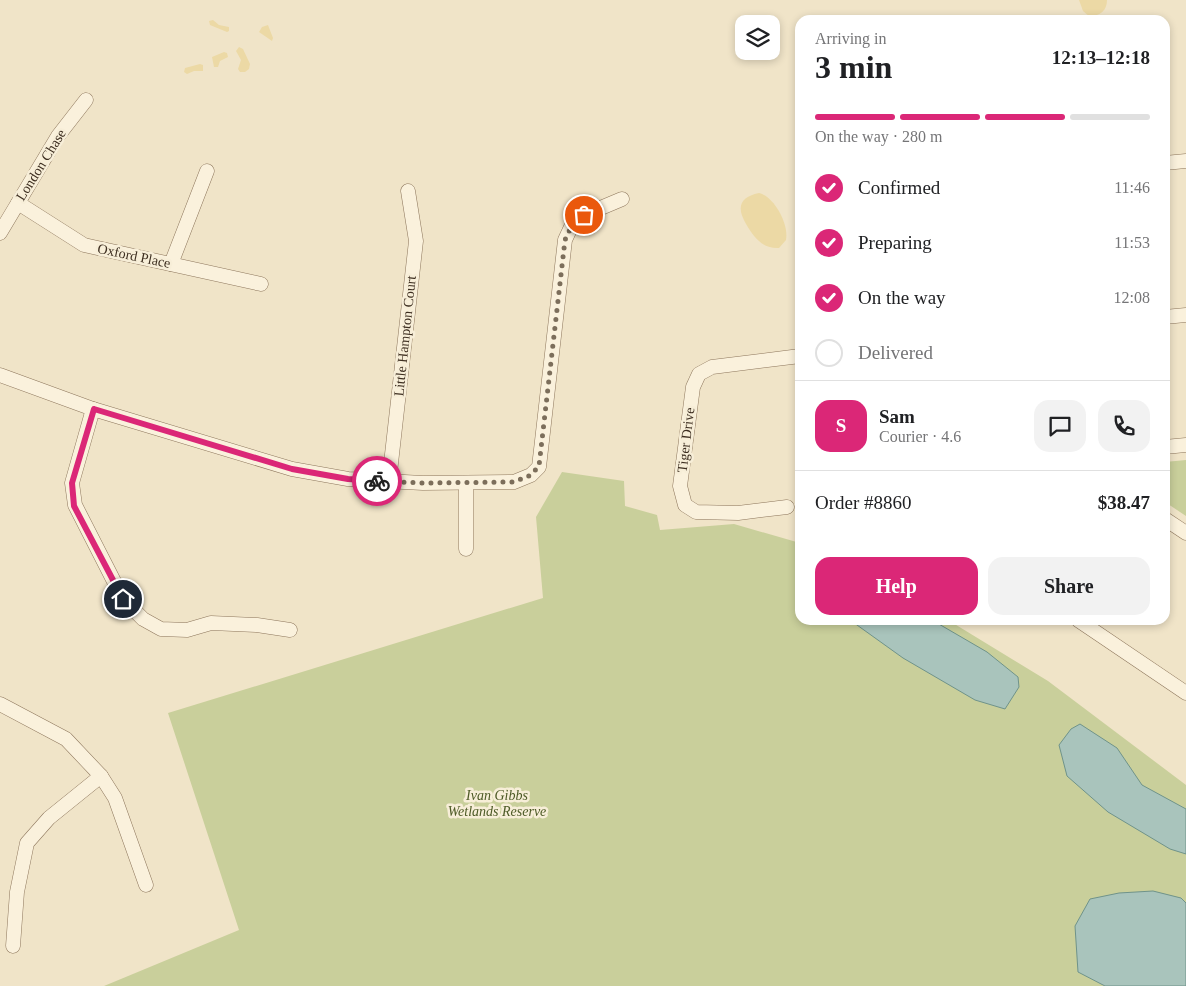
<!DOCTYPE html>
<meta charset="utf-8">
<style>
:root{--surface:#fff;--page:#f2f2f2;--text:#202124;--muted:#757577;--line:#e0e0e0;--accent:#db2777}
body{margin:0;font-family:"Times New Roman",serif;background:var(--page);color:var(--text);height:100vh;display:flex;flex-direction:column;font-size:19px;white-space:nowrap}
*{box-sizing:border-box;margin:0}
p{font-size:16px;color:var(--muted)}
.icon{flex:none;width:28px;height:28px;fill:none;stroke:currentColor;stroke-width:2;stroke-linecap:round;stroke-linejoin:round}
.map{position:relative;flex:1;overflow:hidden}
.details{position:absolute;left:795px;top:15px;width:375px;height:610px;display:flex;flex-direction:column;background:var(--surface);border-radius:15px;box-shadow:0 2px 8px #0003}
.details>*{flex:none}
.tools{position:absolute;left:735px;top:15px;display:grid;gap:10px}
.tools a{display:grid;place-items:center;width:45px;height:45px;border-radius:10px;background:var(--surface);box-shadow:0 2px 8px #0003;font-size:25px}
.pin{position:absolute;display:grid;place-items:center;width:42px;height:42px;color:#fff;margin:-21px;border:2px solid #fff;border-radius:50%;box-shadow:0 1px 5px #0007}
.courier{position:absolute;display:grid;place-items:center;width:50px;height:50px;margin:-25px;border:4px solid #db2777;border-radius:50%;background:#fff;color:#222;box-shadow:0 1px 6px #0007}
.headline em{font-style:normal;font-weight:600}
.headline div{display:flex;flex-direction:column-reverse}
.headline{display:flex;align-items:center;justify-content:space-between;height:85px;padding:0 20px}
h1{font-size:32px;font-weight:600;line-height:38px}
.bar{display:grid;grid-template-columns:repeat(4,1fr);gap:8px 5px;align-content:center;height:60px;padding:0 20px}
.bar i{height:6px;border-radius:4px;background:var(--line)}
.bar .on{background:var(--accent)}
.bar p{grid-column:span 4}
.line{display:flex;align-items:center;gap:12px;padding:0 20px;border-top:1px solid var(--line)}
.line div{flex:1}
.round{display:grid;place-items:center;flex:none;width:52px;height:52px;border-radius:15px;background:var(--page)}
ol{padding:0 20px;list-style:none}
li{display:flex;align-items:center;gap:15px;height:55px}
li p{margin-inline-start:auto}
li .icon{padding:5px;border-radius:50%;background:var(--accent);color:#fff;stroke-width:4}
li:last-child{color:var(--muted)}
li i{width:28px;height:28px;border:2px solid var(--line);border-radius:50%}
.action{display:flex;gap:10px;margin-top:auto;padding:10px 20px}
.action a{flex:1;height:58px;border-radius:15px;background:var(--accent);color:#fff;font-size:20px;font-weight:600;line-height:58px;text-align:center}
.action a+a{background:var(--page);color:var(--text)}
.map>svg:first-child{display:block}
</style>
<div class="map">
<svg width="1186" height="986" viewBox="0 0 1186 986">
<rect width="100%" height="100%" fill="#f0e4c8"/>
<!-- green -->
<g fill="#c9cf9b">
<polygon points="1186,460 1186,516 1165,502 1165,462"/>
<polygon points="562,472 624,481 625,506 657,515 660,530 734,524 800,543 800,620 948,620 1048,681 1186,785 1186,986 104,986 239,930 168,713 543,598 536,517"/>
</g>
<!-- sand -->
<g fill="#ecd9a5">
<path d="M1079 0H1107C1107 11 1100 15 1090 17L1083 11Z"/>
<polygon points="213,20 219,25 229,27 229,31 227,32 210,25 209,21"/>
<polygon points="268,25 273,38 272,41 259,32 262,27"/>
<polygon points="239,47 243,49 250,64 249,69 245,72 240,72 238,69 241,60 236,51"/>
<polygon points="224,52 227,53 228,57 220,61 218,67 214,67 212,57"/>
<polygon points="200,64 203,65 203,71 194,71 187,74 184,72 185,68"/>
<path d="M759 193C775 197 789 225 786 240L779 248C762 249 754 237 746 224 736 207 740 197 759 193Z"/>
</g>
<!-- water -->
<g fill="#a9c4bc" stroke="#6f938a">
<polygon points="850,620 932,620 987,652 1018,677 1019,687 1005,709 975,700 903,658"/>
<polygon points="1080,724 1117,748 1142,785 1186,809 1186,854 1170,849 1108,812 1067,776 1059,745 1071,729"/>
<polygon points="1153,891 1181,898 1186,903 1186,986 1105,986 1078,972 1075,926 1090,899 1119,893"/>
</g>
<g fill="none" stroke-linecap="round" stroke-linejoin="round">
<!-- minor casing -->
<g stroke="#8d765c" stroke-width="15">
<g id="minor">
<polyline points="1165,163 1186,161"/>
<polyline points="18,203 84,245 261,284"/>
<polyline points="0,233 58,136 86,100"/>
<polyline points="171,264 207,171"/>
<polyline points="1165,317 1186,315"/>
<polyline points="0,375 93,409 292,469 348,479 423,483 514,482 531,475 539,467 565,240 572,225 584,215 622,199"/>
<polyline points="93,409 72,483 75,505 123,599 143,619 161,629 187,630 211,623 257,625 290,630"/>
<polyline points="1165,447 1186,445"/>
<polyline points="389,481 416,241 408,191"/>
<polyline points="466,483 466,549"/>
<polyline points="787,507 738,513 696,512 685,505 680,486 693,387 699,374 712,367 800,356"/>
<polyline points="1165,519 1186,533"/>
<polyline points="1078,620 1186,693"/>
<polyline points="0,704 66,739 101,776 115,798 146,885"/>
<polyline points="13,946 17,892 27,843 49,818 101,776"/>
</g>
</g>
<!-- minor -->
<use href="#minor" stroke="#faf1dc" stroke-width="14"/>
</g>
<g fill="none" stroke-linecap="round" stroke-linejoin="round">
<!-- done -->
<polyline stroke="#7c6e5b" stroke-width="5" stroke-dasharray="0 9" points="377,481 423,483 514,482 531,475 539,466 565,240 572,225 584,215"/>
<!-- route -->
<polyline stroke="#db2777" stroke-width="6" points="123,599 74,506 72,483 94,409 292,469 348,479 377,481"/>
</g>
<g text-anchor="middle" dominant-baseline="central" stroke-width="5" stroke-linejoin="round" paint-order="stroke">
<!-- street labels -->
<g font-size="14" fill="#3d2e20" stroke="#f7eed8">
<text transform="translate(41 165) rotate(-58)">London Chase</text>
<text transform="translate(134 256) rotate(12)">Oxford Place</text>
<text transform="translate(405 336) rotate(-84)">Little Hampton Court</text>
<text transform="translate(686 440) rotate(-83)">Tiger Drive</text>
</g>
<!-- park labels -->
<g font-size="14" font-style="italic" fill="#4d5a26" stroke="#f7eed8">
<text x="497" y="795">Ivan Gibbs<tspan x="497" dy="16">Wetlands Reserve</tspan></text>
</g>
</g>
</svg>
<div class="tools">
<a><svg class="icon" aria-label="layers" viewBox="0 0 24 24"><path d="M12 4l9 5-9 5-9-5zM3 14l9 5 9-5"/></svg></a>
</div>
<div class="pin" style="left:584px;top:215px;background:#ea580c"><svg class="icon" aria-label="bag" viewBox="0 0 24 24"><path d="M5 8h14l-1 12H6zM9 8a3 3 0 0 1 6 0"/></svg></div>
<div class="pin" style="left:123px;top:599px;background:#1f2937"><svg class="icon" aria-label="home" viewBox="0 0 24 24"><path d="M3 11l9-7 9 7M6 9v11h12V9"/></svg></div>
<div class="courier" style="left:377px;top:481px"><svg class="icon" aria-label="bike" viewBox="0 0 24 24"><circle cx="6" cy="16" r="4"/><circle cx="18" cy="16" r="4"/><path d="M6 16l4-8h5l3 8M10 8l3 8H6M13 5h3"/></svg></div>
<section class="details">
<div class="headline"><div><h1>3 min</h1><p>Arriving in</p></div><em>12:13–12:18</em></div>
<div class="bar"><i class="on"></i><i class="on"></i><i class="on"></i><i></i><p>On the way · 280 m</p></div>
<ol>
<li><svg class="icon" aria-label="check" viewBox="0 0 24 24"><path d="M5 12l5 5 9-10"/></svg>Confirmed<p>11:46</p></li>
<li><svg class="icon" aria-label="check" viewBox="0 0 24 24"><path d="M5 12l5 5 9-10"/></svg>Preparing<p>11:53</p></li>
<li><svg class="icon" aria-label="check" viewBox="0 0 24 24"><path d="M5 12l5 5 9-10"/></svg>On the way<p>12:08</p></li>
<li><i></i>Delivered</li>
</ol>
<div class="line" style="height:90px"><b class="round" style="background:var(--accent);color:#fff">S</b><div><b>Sam</b><p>Courier · 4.6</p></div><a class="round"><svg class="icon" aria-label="chat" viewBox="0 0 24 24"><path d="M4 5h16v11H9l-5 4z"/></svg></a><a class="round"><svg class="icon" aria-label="phone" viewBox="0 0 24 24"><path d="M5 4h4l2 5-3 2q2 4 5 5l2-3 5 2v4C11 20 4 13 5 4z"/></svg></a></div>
<div class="line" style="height:65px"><div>Order #8860</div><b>$38.47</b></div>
<div class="action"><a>Help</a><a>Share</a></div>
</section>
</div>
